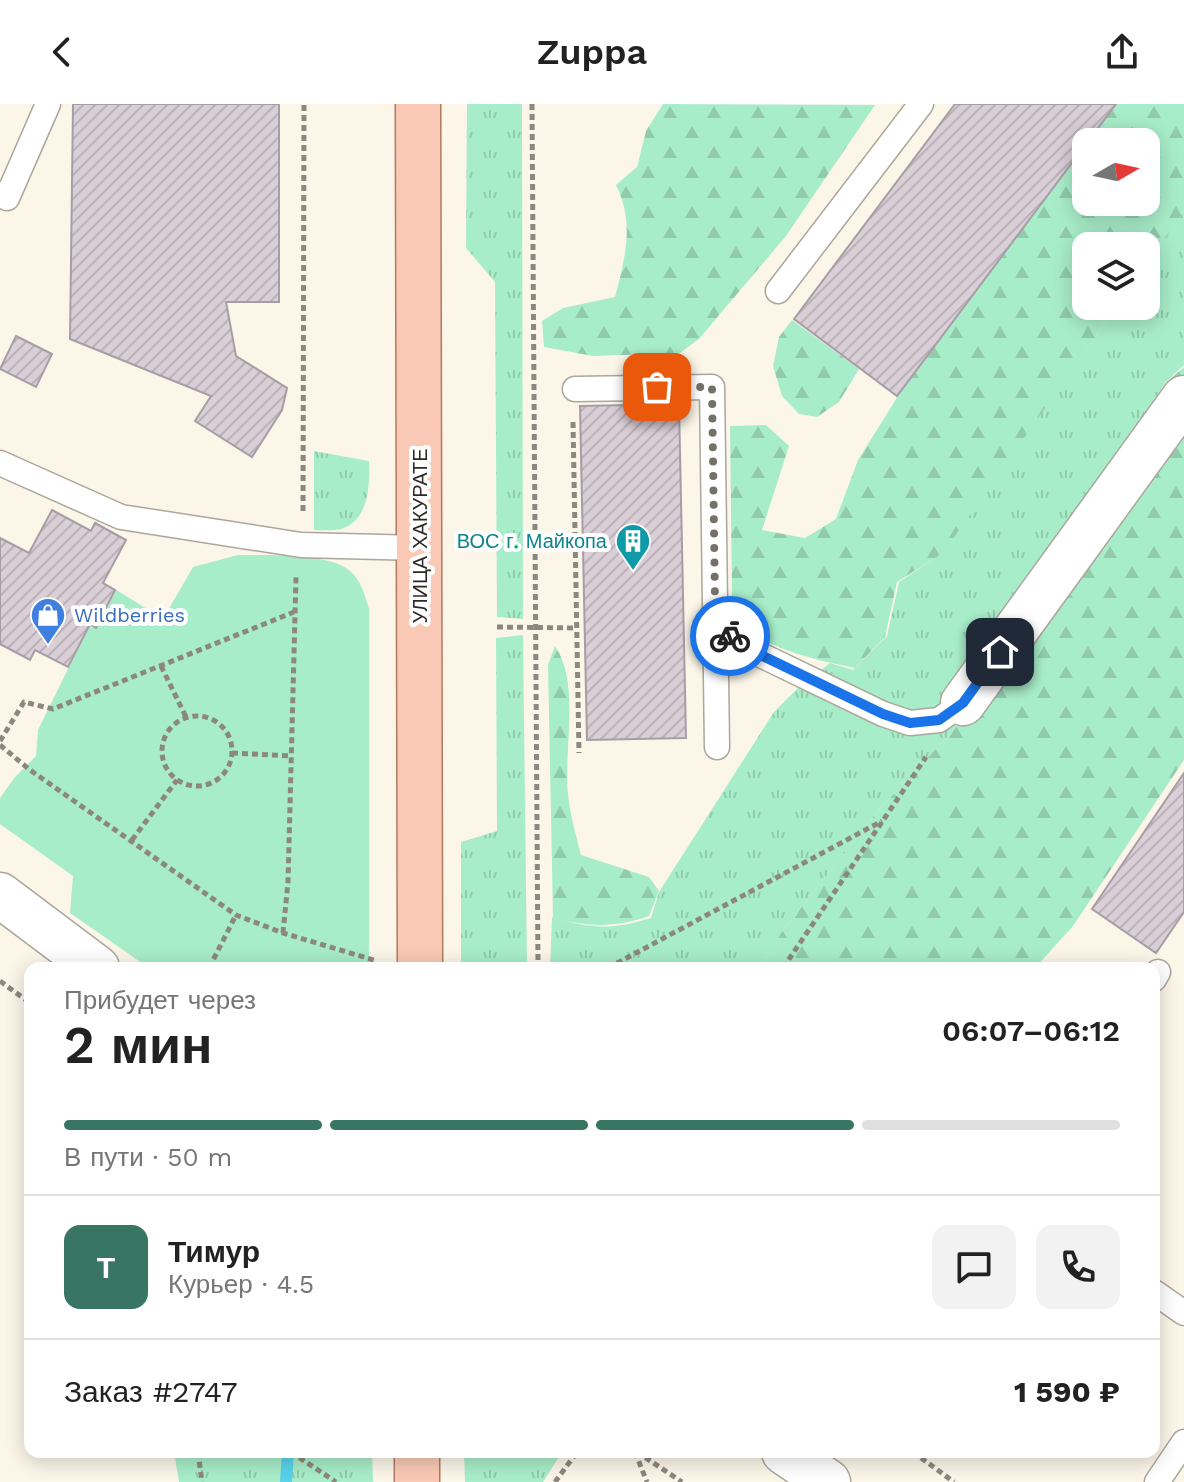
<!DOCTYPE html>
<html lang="ru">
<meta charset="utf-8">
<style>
:root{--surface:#fff;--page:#f2f2f2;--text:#222;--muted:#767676;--line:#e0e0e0;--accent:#387663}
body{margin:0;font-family:"Work Sans",sans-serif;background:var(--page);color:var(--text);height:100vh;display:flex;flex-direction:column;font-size:30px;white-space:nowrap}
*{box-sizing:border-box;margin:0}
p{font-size:26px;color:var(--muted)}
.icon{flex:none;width:44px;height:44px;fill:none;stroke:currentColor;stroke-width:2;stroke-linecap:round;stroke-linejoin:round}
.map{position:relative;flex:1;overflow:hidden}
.sheet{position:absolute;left:24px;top:858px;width:1136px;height:496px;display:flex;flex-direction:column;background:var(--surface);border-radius:16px;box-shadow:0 4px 20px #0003}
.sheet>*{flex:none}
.needle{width:52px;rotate:81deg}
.tools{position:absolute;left:1072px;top:24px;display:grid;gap:16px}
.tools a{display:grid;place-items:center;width:88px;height:88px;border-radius:16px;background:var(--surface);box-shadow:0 4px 20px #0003;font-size:40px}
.pin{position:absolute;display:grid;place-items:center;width:68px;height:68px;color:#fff;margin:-34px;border-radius:16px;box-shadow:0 4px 12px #0006}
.courier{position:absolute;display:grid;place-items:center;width:80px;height:80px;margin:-40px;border:6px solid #1a73e8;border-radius:50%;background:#fff;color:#222;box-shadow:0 2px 10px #0007}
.overview em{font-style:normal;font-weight:600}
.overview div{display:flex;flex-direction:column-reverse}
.overview{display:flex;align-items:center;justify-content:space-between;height:136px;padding:0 40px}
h1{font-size:52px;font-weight:600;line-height:60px}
.bar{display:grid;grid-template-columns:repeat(4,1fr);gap:12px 8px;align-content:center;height:96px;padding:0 40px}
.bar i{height:10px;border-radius:6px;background:var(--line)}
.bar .on{background:var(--accent)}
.bar p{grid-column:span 4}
.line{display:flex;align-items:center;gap:20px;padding:0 40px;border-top:2px solid var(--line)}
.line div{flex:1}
.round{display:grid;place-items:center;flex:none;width:84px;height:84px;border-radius:16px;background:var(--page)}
header{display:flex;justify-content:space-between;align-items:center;height:104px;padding:0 40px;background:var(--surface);font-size:36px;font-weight:600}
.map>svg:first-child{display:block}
</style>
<header><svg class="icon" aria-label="back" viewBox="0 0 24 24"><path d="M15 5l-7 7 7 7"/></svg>Zuppa<svg class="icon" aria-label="share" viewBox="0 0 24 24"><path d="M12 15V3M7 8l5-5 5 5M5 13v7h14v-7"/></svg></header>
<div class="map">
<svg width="1184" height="1378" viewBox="0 0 1184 1378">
<defs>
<pattern id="grass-tufts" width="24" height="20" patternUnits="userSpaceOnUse" patternTransform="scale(2)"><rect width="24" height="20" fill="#a8edc9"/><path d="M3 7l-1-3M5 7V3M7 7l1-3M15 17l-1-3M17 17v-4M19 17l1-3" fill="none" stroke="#91cbac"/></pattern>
<pattern id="forest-firs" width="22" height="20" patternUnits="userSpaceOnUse" patternTransform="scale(2)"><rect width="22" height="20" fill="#a8edc9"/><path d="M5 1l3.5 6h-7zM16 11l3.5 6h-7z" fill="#91cbac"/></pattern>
<pattern id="building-hatch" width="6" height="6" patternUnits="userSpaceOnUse" patternTransform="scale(2)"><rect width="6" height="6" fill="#daced7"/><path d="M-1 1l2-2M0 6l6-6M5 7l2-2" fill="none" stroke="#bbb1b8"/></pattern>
</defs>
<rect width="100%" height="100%" fill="#fcf6e9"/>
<!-- grass -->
<g fill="url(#grass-tufts)">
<polygon points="467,0 522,0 523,515 497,513 495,178 466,144"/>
<path d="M1184 106V261L1166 278 1085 405 961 618 878 707 782 828 761 864H550L552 813C591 825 612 826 651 814L659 788 774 608 801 581 830 559 853 566 887 532 899 478 941 450 1117 202H1146V160Z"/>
<path d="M314 347 369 357C370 380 369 417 341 425 333 427 322 426 314 426Z"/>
<polygon points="523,531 527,864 470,864 461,859 461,738 497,727 496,534"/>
<polygon points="174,1348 372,1348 373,1378 179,1378"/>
<polygon points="464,1348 562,1348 543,1378 465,1378"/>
</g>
<!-- forest -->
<g fill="url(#forest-firs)">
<path d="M663 0 875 1 786 132 699 235 680 249 593 252 544 243 542 217 563 204 615 193C625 154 635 119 616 81L637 63 646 27Z"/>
<path d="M1114 0H1184V107L1146 161V142H1086V202H1117L943 449 897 478 885 533 855 564C814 556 775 546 740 523L732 495 730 322 766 321 789 342 762 426 805 434 836 415 858 356 898 292 1086 38V98H1146V38H1086Z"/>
<polygon points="792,216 859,265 839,298 817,313 799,310 782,292 773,262 779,233"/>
<polygon points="1184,263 1184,656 1073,822 1035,864 761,864 781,829 877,708 961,618 1087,405 1168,277"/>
<path d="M555 542C581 580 563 647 568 690 570 711 576 731 581 751L649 773 659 787 649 812C615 824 588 823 553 814L548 561Z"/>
</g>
<!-- park -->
<path fill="#a8edc9" d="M238 451C264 451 329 449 349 466 361 476 365 491 369 505V864H149L70 809 73 772 0 720V694L15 673 36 652 38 626 89 522H98L115 485 163 515 193 463Z"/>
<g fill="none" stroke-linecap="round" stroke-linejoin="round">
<!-- stream -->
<polyline stroke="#59d3ea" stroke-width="12" points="286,1378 288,1348"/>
</g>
<!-- building -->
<g fill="url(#building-hatch)" stroke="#a89da5" stroke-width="2">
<polygon points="73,0 279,0 279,198 226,198 236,252 287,284 282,306 252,353 195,317 211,292 70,235"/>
<polygon points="955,0 1116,0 897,292 794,215"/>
<polygon points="16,232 52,250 36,283 0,265"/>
<polygon points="679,300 686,634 587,636 580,302"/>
<polygon points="52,406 91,427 95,419 126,436 103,479 115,486 96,524 90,520 68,563 35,546 30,556 0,540 0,434 29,449"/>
<polygon points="1184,669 1184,808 1156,849 1092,805"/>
</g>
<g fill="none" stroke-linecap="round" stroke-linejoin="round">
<!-- service casing -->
<g stroke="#aca69b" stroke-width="27">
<g id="service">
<polyline points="0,90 7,94 48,0"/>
<polyline points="778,187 921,0"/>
<polyline points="575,285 712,283 717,643"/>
<polyline points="0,359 121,413 301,441 420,444"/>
<polyline points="717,506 721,525 740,541 883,610 910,619 939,616 963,599"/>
<polyline points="1154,875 1158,868"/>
<polyline points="1154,1188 1184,1209"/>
<polyline points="1157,1378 1184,1338"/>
</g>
</g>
<!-- minor casing -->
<g stroke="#aca69b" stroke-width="47">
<polyline id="minor" points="963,599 1184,294"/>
</g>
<!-- secondary casing -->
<g stroke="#aca69b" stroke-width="47">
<g id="secondary">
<polyline points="0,791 97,864"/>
<polyline points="784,1348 828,1378"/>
</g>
</g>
<!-- primary casing -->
<g stroke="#af7a62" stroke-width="47">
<g id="primary">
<polyline points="418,0 420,864"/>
<polyline points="417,1378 417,1348"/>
</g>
</g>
<!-- path -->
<g stroke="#8c8880" stroke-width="5" stroke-dasharray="6 4" stroke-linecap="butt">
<polyline points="532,0 538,864"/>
<polyline points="573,318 579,649"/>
<polyline points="303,407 304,0"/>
<polyline points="497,523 577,524"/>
<polyline points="161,562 186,613"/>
<circle cx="197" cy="647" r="35"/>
<polyline points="0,637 24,598 53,605 294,508"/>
<polyline points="0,641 30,666 236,811 283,829 377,857"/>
<polyline points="232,649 291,652"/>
<polyline points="132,736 177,676"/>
<polyline points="283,829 288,778 296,473"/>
<polyline points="209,864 236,811"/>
<polyline points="608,864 882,717"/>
<polyline points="783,864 926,653"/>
<polyline points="0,877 30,899"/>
<polyline points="198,1348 202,1378"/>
<polyline points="291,1348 336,1378"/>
<polyline points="635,1348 647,1378"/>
<polyline points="637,1348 682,1378"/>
<polyline points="913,1348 954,1378"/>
<polyline points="555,1378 577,1348"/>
</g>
<!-- service -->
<use href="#service" stroke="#fff" stroke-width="24"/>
<!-- minor -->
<use href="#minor" stroke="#fff" stroke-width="44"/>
<!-- secondary -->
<use href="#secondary" stroke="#fff" stroke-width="44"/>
<!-- primary -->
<use href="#primary" stroke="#fac9b5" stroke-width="44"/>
</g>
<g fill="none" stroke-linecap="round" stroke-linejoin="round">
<!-- done -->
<polyline stroke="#75716a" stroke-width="8" stroke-dasharray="0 14.4" points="657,283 712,283 715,497 721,525 730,532"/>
<!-- route -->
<polyline stroke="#1a73e8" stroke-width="10" points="730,532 740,541 883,610 910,619 939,616 963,599 1000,548"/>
</g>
<!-- icons -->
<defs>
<g id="building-pin" transform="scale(1.8)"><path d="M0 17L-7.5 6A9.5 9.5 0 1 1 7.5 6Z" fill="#0f9aa8" stroke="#fff"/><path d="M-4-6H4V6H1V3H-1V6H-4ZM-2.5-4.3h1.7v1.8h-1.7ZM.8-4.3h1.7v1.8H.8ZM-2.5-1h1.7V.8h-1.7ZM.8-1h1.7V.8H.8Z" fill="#fff"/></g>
<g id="shop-pin" transform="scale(1.8)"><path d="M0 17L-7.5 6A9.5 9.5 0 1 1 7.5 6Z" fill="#3f7fe0" stroke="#fff"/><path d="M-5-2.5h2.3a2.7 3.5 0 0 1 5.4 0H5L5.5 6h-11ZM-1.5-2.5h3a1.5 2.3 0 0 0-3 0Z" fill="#fff"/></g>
</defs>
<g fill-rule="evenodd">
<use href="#building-pin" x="633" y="437"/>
<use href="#shop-pin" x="48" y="511"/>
</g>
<g text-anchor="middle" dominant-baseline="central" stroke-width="8" stroke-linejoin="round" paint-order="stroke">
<!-- street labels -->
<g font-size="20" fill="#2c2925" stroke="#fff">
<text transform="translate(420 432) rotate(-90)">УЛИЦА ХАКУРАТЕ</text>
</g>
<!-- culture labels -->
<g font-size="20" fill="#0d838f" stroke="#fff" text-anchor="end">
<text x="607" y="437">ВОС г. Майкопа</text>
</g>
<!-- shop labels -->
<g font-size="20" fill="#366cbe" stroke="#fff" text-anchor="start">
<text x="74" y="511">Wildberries</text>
</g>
</g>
</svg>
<div class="tools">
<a><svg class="needle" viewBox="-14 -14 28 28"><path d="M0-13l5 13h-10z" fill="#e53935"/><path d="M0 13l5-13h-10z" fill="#767676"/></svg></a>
<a><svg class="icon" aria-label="layers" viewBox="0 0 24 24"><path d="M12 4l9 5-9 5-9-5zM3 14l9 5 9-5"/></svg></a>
</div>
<div class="pin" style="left:657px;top:283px;background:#ea580c"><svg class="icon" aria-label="bag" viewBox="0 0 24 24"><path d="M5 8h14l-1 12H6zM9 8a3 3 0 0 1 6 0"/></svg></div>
<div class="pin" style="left:1000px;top:548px;background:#1f2937"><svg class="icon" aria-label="home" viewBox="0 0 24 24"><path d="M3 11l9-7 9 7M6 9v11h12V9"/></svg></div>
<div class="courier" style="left:730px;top:532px"><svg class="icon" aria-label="bike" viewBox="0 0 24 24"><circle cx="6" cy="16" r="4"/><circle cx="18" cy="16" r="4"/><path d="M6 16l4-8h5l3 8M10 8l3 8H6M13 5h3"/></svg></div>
<section class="sheet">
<div class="overview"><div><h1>2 мин</h1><p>Прибудет через</p></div><em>06:07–06:12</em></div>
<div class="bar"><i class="on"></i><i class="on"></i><i class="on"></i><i></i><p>В пути · 50 m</p></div>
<div class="line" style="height:144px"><b class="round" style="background:var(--accent);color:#fff">Т</b><div><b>Тимур</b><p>Курьер · 4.5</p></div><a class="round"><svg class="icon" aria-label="chat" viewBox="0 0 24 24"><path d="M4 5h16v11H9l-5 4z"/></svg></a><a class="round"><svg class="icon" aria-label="phone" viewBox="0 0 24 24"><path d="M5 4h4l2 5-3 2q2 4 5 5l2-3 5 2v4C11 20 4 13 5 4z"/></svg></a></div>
<div class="line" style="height:104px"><div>Заказ #2747</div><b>1 590 ₽</b></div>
</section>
</div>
